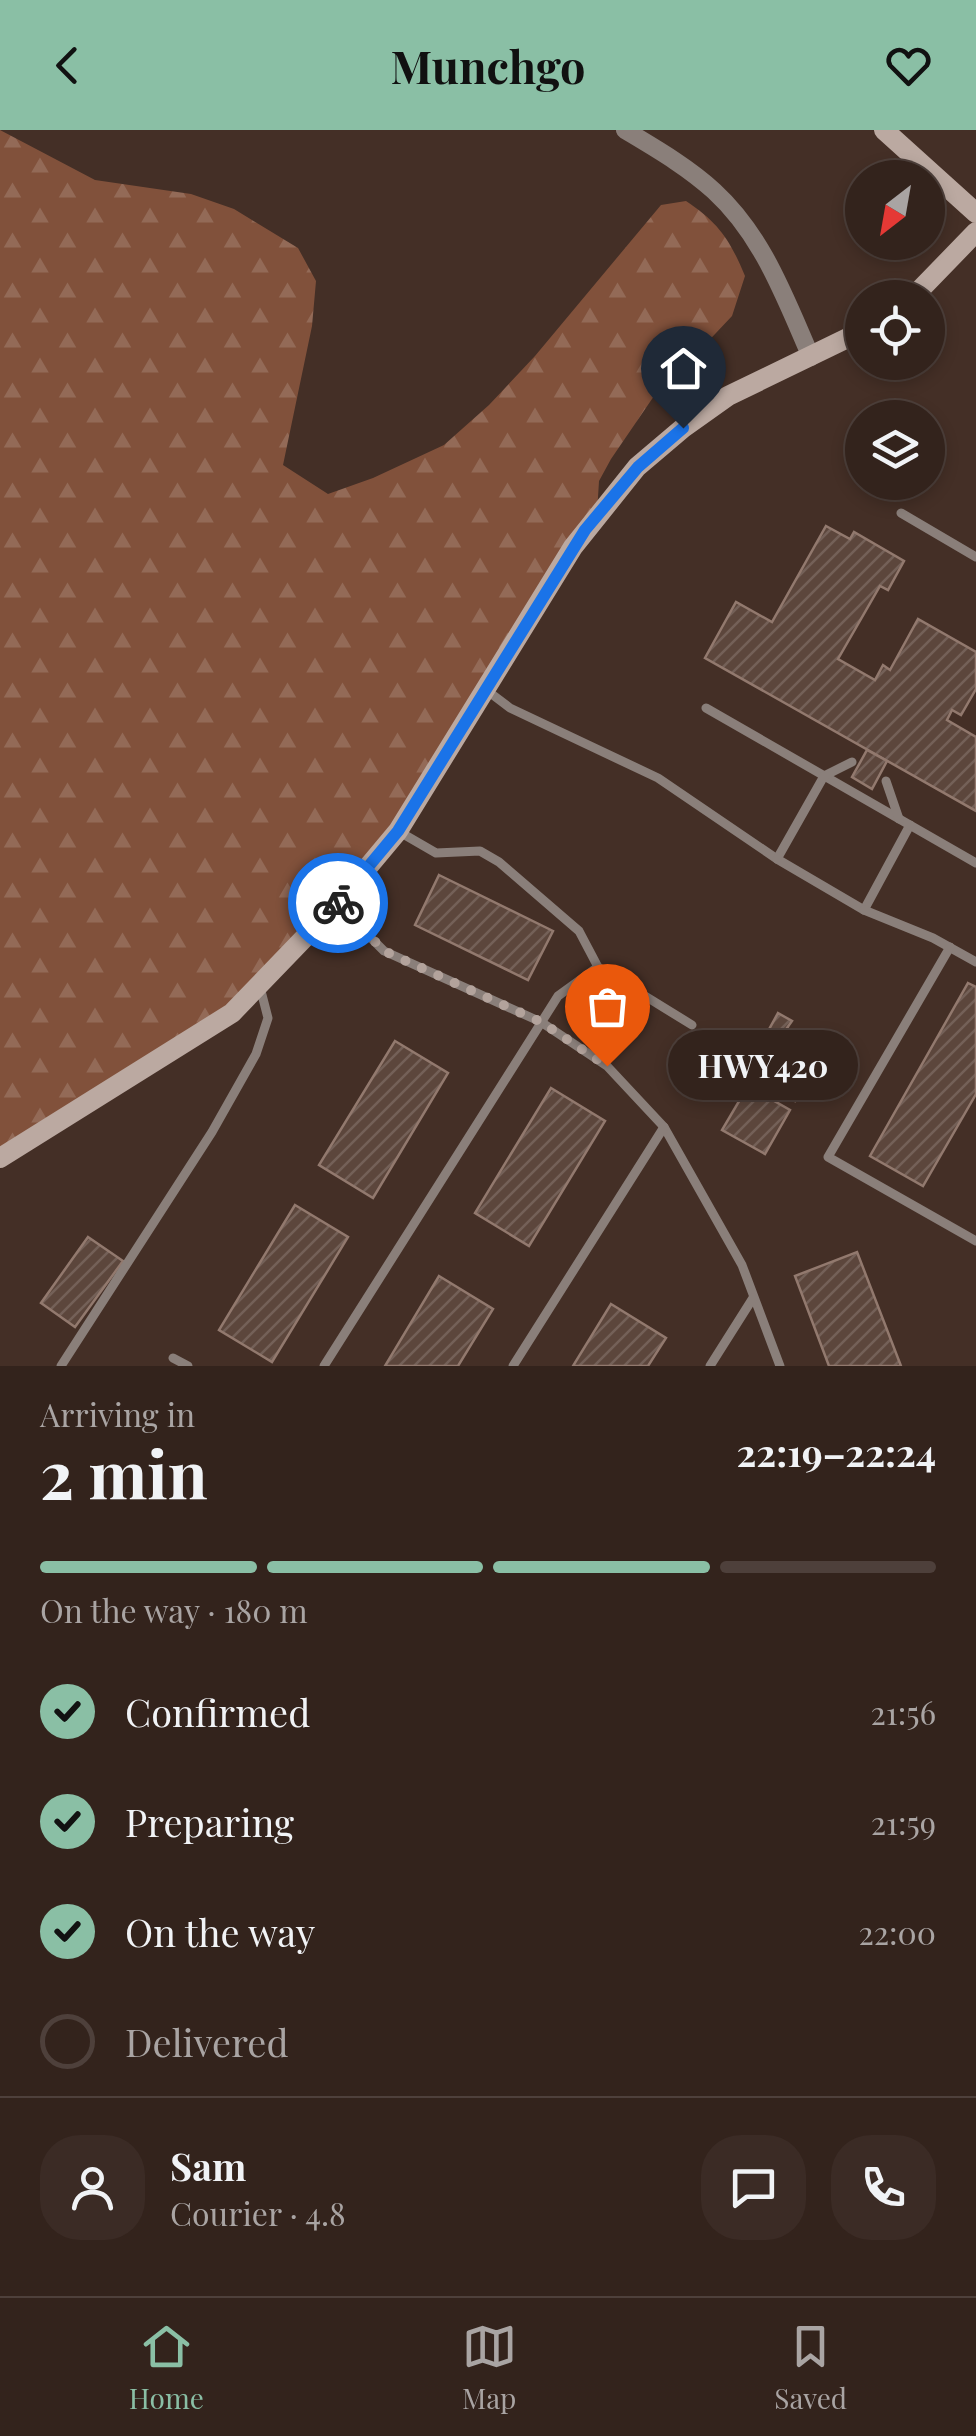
<!DOCTYPE html>
<meta charset="utf-8">
<style>
:root{--surface:#33231c;--page:#3b2b25;--text:#f1f3f6;--muted:#a9a4a3;--line:#4e403b;--accent:#8abfa5}
body{margin:0;font-family:"Playfair Display",serif;background:var(--page);color:var(--text);height:100vh;display:flex;flex-direction:column;font-size:38px;white-space:nowrap}
*{box-sizing:border-box;margin:0}
p{font-size:32px;color:var(--muted)}
.icon{flex:none;width:55px;height:55px;fill:none;stroke:currentColor;stroke-width:2;stroke-linecap:round;stroke-linejoin:round}
.map{position:relative;height:1236px;overflow:hidden}
.drawer{display:flex;flex-direction:column;background:var(--surface);flex:1}
.drawer>*{flex:none}
.needle{width:65px;rotate:211deg}
.controls{position:absolute;left:845px;top:30px;display:grid;gap:20px}
.controls a{display:grid;place-items:center;width:100px;height:100px;border-radius:50%;background:var(--surface);box-shadow:0 5px 15px #0003,0 0 0 2px var(--line);font-size:50px}
.pin{position:absolute;display:grid;place-items:center;width:85px;height:85px;color:#fff;margin:-102px -42px;border-radius:50% 50% 50% 0;rotate:-45deg;box-shadow:0 0 10px #0007}
.pin .icon{rotate:45deg}
.courier{position:absolute;display:grid;place-items:center;width:100px;height:100px;margin:-50px;border:8px solid #1a73e8;border-radius:50%;background:#fff;color:#222;box-shadow:0 2px 12px #0007}
.bubble{position:absolute;height:70px;border-radius:35px;background:var(--surface);box-shadow:0 5px 15px #0003,0 0 0 2px var(--line);font-size:32px;font-weight:700;line-height:70px;text-align:center}
.head em{font-style:normal;font-weight:700}
.head div{display:flex;flex-direction:column-reverse}
.head{display:flex;align-items:center;justify-content:space-between;height:170px;padding:0 40px}
h1{font-size:65px;font-weight:700;line-height:75px}
.bar{display:grid;grid-template-columns:repeat(4,1fr);gap:15px 10px;align-content:center;height:120px;padding:0 40px}
.bar i{height:12px;border-radius:8px;background:var(--line)}
.bar .on{background:var(--accent)}
.bar p{grid-column:span 4}
.line{display:flex;align-items:center;gap:25px;padding:0 40px;border-top:2px solid var(--line)}
.line div{flex:1}
.round{display:grid;place-items:center;flex:none;width:105px;height:105px;border-radius:40px;background:var(--page)}
ol{padding:0 40px;list-style:none}
li{display:flex;align-items:center;gap:30px;height:110px}
li p{margin-inline-start:auto}
li .icon{padding:10px;border-radius:50%;background:var(--accent);color:#111;stroke-width:4}
li:last-child{color:var(--muted)}
li i{width:55px;height:55px;border:5px solid var(--line);border-radius:50%}
header{display:flex;justify-content:space-between;align-items:center;height:130px;padding:0 40px;background:var(--accent);color:#111;font-size:45px;font-weight:700}
.menu{display:flex;justify-content:space-around;align-items:center;height:140px;border-top:2px solid var(--line);background:var(--surface);font-size:28px;color:var(--muted)}
.menu a{display:grid;justify-items:center;gap:5px}
.menu .on{color:var(--accent)}
.map>svg:first-child{display:block}
</style>
<header><svg class="icon" aria-label="back" viewBox="0 0 24 24"><path d="M15 5l-7 7 7 7"/></svg>Munchgo<svg class="icon" aria-label="heart" viewBox="0 0 24 24"><path d="M12 20l-8-8c-3-5 5-10 8-4 3-6 11-1 8 4z"/></svg></header>
<div class="map">
<svg width="976" height="1236" viewBox="0 0 976 1236">
<defs>
<pattern id="forest-firs" width="22" height="20" patternUnits="userSpaceOnUse" patternTransform="scale(2.5)"><rect width="22" height="20" fill="#81513b"/><path d="M5 1l3.5 6h-7zM16 11l3.5 6h-7z" fill="#936a57"/></pattern>
<pattern id="building-hatch" width="6" height="6" patternUnits="userSpaceOnUse" patternTransform="scale(2.5)"><rect width="6" height="6" fill="#5c463c"/><path d="M-1 1l2-2M0 6l6-6M5 7l2-2" fill="none" stroke="#746058"/></pattern>
</defs>
<rect width="100%" height="100%" fill="#442f26"/>
<!-- forest -->
<path fill="url(#forest-firs)" d="M0 0 95 50 191 64 234 79 298 118 316 151 312 196 283 335 328 364 373 348 444 315 489 275 535 226 661 75 686 71C719 93 730 110 745 146L732 186 699 221 667 247 611 329 599 351 597 383 398 701 270 846 0 1028Z"/>
<!-- building -->
<g fill="url(#building-hatch)" stroke="#92796e" stroke-width="2.5">
<polygon points="826,396 850,409 854,402 904,431 888,460 880,456 838,529 875,550 883,535 890,540 918,489 976,522 976,559 961,585 952,580 947,590 976,607 976,681 705,528 736,472 772,492"/>
<polygon points="867,620 887,631 872,659 852,647"/>
<polygon points="439,745 553,801 528,850 415,795"/>
<polygon points="968,853 976,857 976,964 923,1056 870,1026"/>
<polygon points="778,883 792,891 787,898 806,908 801,916 810,921 801,937 811,943 795,971 745,943"/>
<polygon points="395,911 448,943 373,1068 319,1035"/>
<polygon points="748,956 790,980 765,1024 722,1000"/>
<polygon points="551,958 605,991 529,1116 475,1083"/>
<polygon points="295,1075 348,1107 272,1232 219,1200"/>
<polygon points="88,1107 123,1131 75,1197 41,1173"/>
<polygon points="857,1122 901,1236 829,1236 795,1146"/>
<polygon points="439,1146 493,1179 458,1236 385,1236"/>
<polygon points="611,1174 666,1208 648,1236 573,1236"/>
</g>
<g fill="none" stroke-linecap="round" stroke-linejoin="round">
<!-- service -->
<g stroke="#8a7f7a" stroke-width="9">
<polyline points="901,383 976,427"/>
<polyline points="485,559 510,578 658,648 777,729 864,780 910,695"/>
<polyline points="706,578 976,733"/>
<polyline points="886,651 899,689"/>
<polyline points="398,701 436,723 480,721 499,732 579,801 598,837"/>
<polyline points="777,729 824,646 852,632"/>
<polyline points="337,774 384,821 541,892 607,936 664,997 742,1135 780,1236"/>
<polyline points="864,780 933,808 976,832"/>
<polyline points="950,817 828,1027 976,1111"/>
<polyline points="173,1228 188,1236"/>
<polyline points="61,1236 212,1002 256,924 268,888 260,857"/>
<polyline points="324,1236 558,866 598,837 692,895"/>
<polyline points="513,1236 664,997"/>
<polyline points="710,1236 753,1168"/>
</g>
<!-- minor -->
<path stroke="#8a7f7a" stroke-width="18" d="M625 0C655 18 688 37 714 61 763 106 785 168 811 227"/>
<!-- secondary -->
<g stroke="#bba9a1" stroke-width="20">
<polyline points="884,0 976,83"/>
<polyline points="912,168 976,102"/>
<polyline points="0,1028 232,883 337,774 398,701 573,417 637,337 683,298 728,266 862,201"/>
</g>
</g>
<g fill="none" stroke-linecap="round" stroke-linejoin="round">
<!-- done -->
<polyline stroke="#b3a39c" stroke-width="10" stroke-dasharray="0 18" points="338,773 384,821 541,892 607,936"/>
<!-- route -->
<polyline stroke="#1a73e8" stroke-width="12" points="338,773 398,701 585,400 638,337 683,298"/>
</g>
</svg>
<div class="controls">
<a><svg class="needle" viewBox="-14 -14 28 28"><path d="M0-13l5 13h-10z" fill="#e53935"/><path d="M0 13l5-13h-10z" fill="#a9a4a3"/></svg></a>
<a><svg class="icon" aria-label="locate" viewBox="0 0 24 24"><circle cx="12" cy="12" r="6"/><path d="M12 2v4M12 18v4M2 12h4M18 12h4"/></svg></a>
<a><svg class="icon" aria-label="layers" viewBox="0 0 24 24"><path d="M12 4l9 5-9 5-9-5zM3 14l9 5 9-5"/></svg></a>
</div>
<div class="pin" style="left:607px;top:936px;background:#ea580c"><svg class="icon" aria-label="bag" viewBox="0 0 24 24"><path d="M5 8h14l-1 12H6zM9 8a3 3 0 0 1 6 0"/></svg></div>
<div class="pin" style="left:683px;top:298px;background:#1f2937"><svg class="icon" aria-label="home" viewBox="0 0 24 24"><path d="M3 11l9-7 9 7M6 9v11h12V9"/></svg></div>
<div class="courier" style="left:338px;top:773px"><svg class="icon" aria-label="bike" viewBox="0 0 24 24"><circle cx="6" cy="16" r="4"/><circle cx="18" cy="16" r="4"/><path d="M6 16l4-8h5l3 8M10 8l3 8H6M13 5h3"/></svg></div>
<div class="bubble" style="left:668px;top:900px;width:190px">HWY420</div>
</div>
<section class="drawer">
<div class="head"><div><h1>2 min</h1><p>Arriving in</p></div><em>22:19–22:24</em></div>
<div class="bar"><i class="on"></i><i class="on"></i><i class="on"></i><i></i><p>On the way · 180 m</p></div>
<ol>
<li><svg class="icon" aria-label="check" viewBox="0 0 24 24"><path d="M5 12l5 5 9-10"/></svg>Confirmed<p>21:56</p></li>
<li><svg class="icon" aria-label="check" viewBox="0 0 24 24"><path d="M5 12l5 5 9-10"/></svg>Preparing<p>21:59</p></li>
<li><svg class="icon" aria-label="check" viewBox="0 0 24 24"><path d="M5 12l5 5 9-10"/></svg>On the way<p>22:00</p></li>
<li><i></i>Delivered</li>
</ol>
<div class="line" style="height:180px"><a class="round"><svg class="icon" aria-label="person" viewBox="0 0 24 24"><circle cx="12" cy="8" r="4"/><path d="M4 21q1-7 8-7t8 7"/></svg></a><div><b>Sam</b><p>Courier · 4.8</p></div><a class="round"><svg class="icon" aria-label="chat" viewBox="0 0 24 24"><path d="M4 5h16v11H9l-5 4z"/></svg></a><a class="round"><svg class="icon" aria-label="phone" viewBox="0 0 24 24"><path d="M5 4h4l2 5-3 2q2 4 5 5l2-3 5 2v4C11 20 4 13 5 4z"/></svg></a></div>
</section>
<nav class="menu">
<a class="on"><svg class="icon" aria-label="home" viewBox="0 0 24 24"><path d="M3 11l9-7 9 7M6 9v11h12V9"/></svg>Home</a>
<a><svg class="icon" aria-label="map" viewBox="0 0 24 24"><path d="M3 6l6-2 6 2 6-2v14l-6 2-6-2-6 2zM9 4v14M15 6v14"/></svg>Map</a>
<a><svg class="icon" aria-label="saved" viewBox="0 0 24 24"><path d="M7 4h10v16l-5-4-5 4z"/></svg>Saved</a>
</nav>
